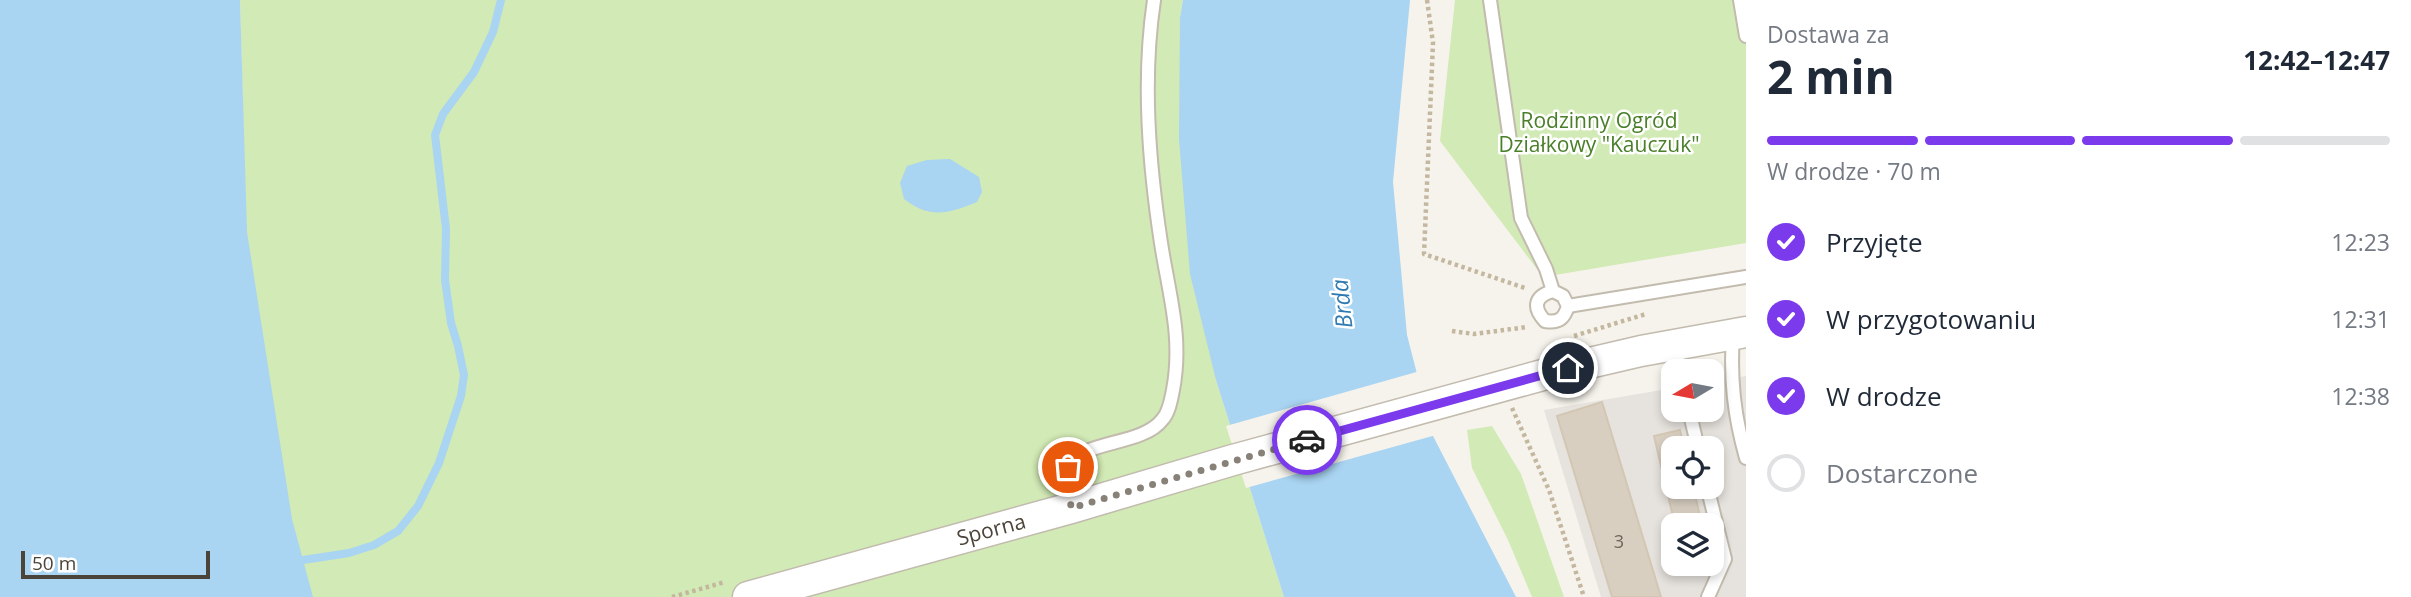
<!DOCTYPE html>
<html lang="pl">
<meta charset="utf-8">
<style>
:root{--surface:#fff;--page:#f2f2f3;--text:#1f2937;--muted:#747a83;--line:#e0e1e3;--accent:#7c3aed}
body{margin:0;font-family:"Open Sans",sans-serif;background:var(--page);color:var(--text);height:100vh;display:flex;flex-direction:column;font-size:26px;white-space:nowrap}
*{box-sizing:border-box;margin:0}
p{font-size:23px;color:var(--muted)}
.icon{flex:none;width:38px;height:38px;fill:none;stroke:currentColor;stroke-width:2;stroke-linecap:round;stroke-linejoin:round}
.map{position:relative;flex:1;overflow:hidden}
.details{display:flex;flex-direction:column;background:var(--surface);width:665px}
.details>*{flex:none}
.needle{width:46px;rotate:260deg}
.buttons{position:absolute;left:1661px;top:359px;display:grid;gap:14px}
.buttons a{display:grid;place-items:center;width:63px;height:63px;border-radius:14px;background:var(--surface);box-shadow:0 4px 10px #0003;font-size:35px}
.scale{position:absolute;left:21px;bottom:18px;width:189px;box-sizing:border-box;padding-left:7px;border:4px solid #4b4439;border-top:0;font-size:19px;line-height:24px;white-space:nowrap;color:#4b4439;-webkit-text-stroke:5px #fff;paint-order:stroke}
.pin{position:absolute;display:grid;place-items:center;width:60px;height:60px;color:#fff;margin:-30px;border:4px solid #fff;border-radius:50%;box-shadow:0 2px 7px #0007}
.courier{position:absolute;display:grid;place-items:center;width:70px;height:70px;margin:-35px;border:5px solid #7c3aed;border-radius:50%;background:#fff;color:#222;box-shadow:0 2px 9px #0007}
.headline em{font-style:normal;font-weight:700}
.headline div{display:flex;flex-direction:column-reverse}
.headline{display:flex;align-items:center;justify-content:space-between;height:119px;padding:0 21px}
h1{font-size:46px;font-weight:700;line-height:52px}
.bar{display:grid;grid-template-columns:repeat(4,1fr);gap:10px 7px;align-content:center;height:84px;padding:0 21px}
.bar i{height:9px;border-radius:5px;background:var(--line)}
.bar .active{background:var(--accent)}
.bar p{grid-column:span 4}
ol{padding:0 21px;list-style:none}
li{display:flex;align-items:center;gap:21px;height:77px}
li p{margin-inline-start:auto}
li .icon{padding:7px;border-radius:50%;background:var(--accent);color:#fff;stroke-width:4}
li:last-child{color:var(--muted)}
li i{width:38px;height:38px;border:4px solid var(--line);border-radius:50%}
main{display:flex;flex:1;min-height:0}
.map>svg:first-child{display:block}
</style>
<main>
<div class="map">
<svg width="1746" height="597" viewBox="0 0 1746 597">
<rect width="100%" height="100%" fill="#f6f3ec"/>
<!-- industrial -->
<path fill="#e6e2dd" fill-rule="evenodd" d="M1746 376V597H1601L1544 410 1673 388V410H1712V382ZM1673 448H1712V486H1673ZM1673 525H1712V564H1673Z"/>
<!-- green -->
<g fill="#d2eab5">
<polygon points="240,0 1183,0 1180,17 1216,380 1284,597 204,597 243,433 243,115"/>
<polygon points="1455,0 1746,0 1746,243 1543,277 1440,141"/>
<polygon points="1492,426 1521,474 1564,597 1532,597 1508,540 1472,468 1467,430"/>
</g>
<!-- water -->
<g fill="#a9d4f2">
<polygon points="0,0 240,0 247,232 292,519 313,597 0,597"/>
<polygon points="1183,0 1410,0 1393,182 1407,335 1433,436 1516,597 1284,597 1216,380 1190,274 1179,139 1180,17"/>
<path d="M950 159 979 177 982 192 977 202C948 214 930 219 904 199L900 183 907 166 927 160Z"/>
</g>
<!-- pier -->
<polygon fill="#f6f3ec" points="1420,371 1436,435 1246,488 1226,426"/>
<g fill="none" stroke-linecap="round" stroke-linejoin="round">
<!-- stream -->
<polyline stroke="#a9d4f2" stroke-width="8" points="303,560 349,553 374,545 398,531 418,506 439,463 461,396 464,375 458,346 451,323 445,280 446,229 435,135 443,114 474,72 493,32 501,0"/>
</g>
<!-- building -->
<g fill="#d8cfc1" stroke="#d3c7b4" stroke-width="2">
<polygon points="1602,402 1661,597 1612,597 1557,416"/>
<polygon points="1680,430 1684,448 1673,448 1673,486 1693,486 1702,525 1675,525 1654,436"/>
<polygon points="1684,564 1711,564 1712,567 1686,573"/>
</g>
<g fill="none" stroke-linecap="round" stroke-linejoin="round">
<!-- service casing -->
<g stroke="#c2bbae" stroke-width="16">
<g id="service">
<path d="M1490 0 1521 218 1546 269 1553 291 1563 296 1568 306C1564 319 1559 323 1545 321 1532 307 1535 296 1553 291"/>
<polyline points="1740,0 1746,36"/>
<polyline points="1568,306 1746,277"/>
<path d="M1733 335C1730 379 1734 415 1746 458"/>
<polyline points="1675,345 1680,371"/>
<polyline points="1689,410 1698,448"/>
<polyline points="1707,486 1725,559 1708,597"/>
<path d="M1071 508C1070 496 1065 476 1070 466 1081 440 1142 446 1162 420 1169 413 1171 400 1173 390 1183 337 1169 295 1161 243 1149 164 1142 80 1154 0"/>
</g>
</g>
<!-- tertiary casing -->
<g stroke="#c2bbae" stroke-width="33">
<polyline id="tertiary" points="748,597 1071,508 1233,460 1568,368 1641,351 1746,332"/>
</g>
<!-- path -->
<g stroke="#c4b79f" stroke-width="4.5" stroke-dasharray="3.5 3.5" stroke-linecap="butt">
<polyline points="1427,0 1433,43 1424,254 1525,288"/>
<polyline points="1452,331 1474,334 1527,327"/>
<polyline points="1574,336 1646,314"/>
<polyline points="1512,408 1549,490 1584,597"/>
<polyline points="672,597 725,582"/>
</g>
<!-- service -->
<use href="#service" stroke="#fff" stroke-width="12"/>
<!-- tertiary -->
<use href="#tertiary" stroke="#fff" stroke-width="30"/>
</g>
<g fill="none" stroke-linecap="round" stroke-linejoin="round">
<!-- done -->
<polyline stroke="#878178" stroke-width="7" stroke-dasharray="0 12.6" points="1068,467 1071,508 1307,440"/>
<!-- route -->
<polyline stroke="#7c3aed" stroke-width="9" points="1307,440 1568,368"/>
</g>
<g text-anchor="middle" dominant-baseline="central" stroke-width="5" stroke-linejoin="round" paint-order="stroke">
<!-- number labels -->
<g font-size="18" fill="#6e675b">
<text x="1619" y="541">3</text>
</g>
<!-- park labels -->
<g font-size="21" fill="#4a7f2a" stroke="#fff">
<text x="1599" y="120">Rodzinny Ogród<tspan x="1599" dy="24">Działkowy "Kauczuk"</tspan></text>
</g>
<!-- street labels -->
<g font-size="21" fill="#4b4439" stroke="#fff">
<text transform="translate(991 529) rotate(-15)">Sporna</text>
</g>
<!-- water labels -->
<g font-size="23" font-style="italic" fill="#2e7ab2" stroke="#fff">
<text transform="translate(1341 304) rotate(-96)">Brda</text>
</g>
</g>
</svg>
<div class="buttons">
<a><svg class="needle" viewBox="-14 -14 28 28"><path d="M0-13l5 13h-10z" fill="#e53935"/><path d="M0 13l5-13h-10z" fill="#747a83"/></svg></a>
<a><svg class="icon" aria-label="locate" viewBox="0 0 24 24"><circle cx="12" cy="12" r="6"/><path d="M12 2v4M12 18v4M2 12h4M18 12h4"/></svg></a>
<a><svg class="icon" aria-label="layers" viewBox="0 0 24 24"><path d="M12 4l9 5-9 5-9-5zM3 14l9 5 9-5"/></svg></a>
</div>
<div class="scale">50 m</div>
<div class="pin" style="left:1068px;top:467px;background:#ea580c"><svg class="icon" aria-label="bag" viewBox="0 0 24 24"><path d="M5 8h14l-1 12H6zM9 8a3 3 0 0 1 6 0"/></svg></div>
<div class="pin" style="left:1568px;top:368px;background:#1f2937"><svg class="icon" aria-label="home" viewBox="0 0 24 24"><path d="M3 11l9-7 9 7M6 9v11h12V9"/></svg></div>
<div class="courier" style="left:1307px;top:440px"><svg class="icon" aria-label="car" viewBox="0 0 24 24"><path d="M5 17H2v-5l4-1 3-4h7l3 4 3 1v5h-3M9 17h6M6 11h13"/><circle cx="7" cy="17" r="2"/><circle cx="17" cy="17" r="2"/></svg></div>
</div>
<section class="details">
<div class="headline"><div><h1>2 min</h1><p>Dostawa za</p></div><em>12:42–12:47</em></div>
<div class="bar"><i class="active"></i><i class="active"></i><i class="active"></i><i></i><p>W drodze · 70 m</p></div>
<ol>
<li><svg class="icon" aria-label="check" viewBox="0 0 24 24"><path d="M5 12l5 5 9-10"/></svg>Przyjęte<p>12:23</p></li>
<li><svg class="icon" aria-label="check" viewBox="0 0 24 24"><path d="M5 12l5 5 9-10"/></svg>W przygotowaniu<p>12:31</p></li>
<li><svg class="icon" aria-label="check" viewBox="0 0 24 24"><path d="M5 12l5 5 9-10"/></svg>W drodze<p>12:38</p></li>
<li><i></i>Dostarczone</li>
</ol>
</section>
</main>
